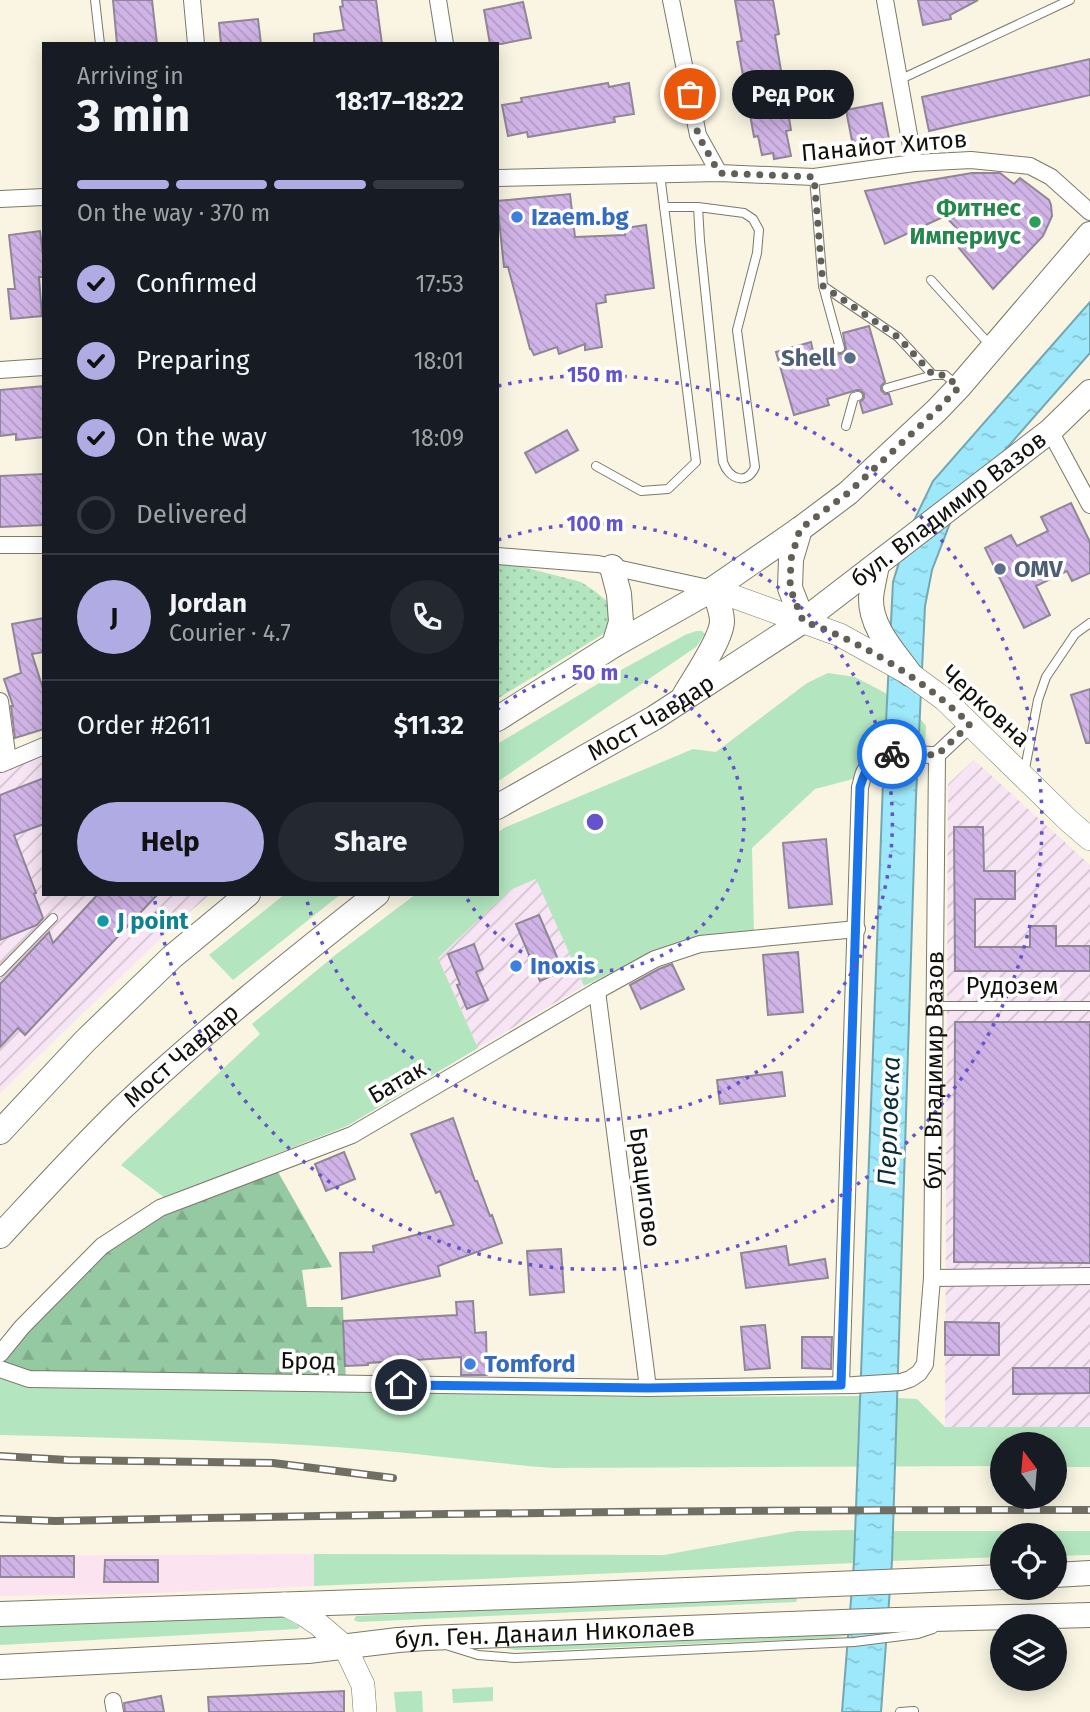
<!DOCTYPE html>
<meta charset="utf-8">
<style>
:root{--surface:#171b24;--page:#242831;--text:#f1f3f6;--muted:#9ea1a6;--line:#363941;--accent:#b1abe3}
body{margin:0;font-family:"Fira Sans",sans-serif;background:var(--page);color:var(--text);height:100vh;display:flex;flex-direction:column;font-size:26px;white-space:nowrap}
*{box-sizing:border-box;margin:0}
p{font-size:23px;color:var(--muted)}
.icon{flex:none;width:38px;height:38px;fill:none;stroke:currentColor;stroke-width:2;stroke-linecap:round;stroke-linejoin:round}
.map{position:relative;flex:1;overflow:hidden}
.panel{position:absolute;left:42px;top:42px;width:457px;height:854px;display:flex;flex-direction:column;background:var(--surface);border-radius:0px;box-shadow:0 4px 18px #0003}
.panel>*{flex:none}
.needle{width:46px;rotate:344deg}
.fabs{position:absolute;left:990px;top:1432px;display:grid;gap:14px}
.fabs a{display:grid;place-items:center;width:77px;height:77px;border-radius:50%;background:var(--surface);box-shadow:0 4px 18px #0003;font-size:35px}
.pin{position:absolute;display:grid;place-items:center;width:60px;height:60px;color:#fff;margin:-30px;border:4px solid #fff;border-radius:50%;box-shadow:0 2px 7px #0007}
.courier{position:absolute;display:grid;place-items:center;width:70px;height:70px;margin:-35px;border:5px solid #1a73e8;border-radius:50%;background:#fff;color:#222;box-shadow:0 2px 9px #0007}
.bubble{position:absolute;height:49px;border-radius:24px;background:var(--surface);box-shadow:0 4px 18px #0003;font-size:23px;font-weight:700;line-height:49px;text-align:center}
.head em{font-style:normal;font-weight:700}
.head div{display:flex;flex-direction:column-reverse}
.head{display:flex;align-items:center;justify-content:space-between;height:119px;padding:0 35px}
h1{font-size:46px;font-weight:700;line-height:52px}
.bar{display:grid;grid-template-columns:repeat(4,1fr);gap:10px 7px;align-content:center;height:84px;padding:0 35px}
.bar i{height:9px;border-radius:5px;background:var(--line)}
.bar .current{background:var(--accent)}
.bar p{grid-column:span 4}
.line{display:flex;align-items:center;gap:18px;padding:0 35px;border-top:2px solid var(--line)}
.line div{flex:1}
.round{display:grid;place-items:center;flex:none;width:74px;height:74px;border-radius:37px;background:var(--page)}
ol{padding:0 35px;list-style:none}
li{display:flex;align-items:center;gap:21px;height:77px}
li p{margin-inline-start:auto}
li .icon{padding:7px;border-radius:50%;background:var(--accent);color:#111;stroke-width:4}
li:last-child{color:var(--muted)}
li i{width:38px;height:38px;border:4px solid var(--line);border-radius:50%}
.action{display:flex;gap:14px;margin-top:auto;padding:14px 35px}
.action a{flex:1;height:80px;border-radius:42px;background:var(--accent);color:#111;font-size:28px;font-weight:700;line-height:80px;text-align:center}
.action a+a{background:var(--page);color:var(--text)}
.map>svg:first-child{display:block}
</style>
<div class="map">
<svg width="1090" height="1712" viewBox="0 0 1090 1712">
<defs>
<pattern id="industrial-furrows" width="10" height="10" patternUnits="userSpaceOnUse" patternTransform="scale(1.75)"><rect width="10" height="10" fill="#f7e4f4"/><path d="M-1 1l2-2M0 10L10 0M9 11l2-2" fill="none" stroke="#d3c3d0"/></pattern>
<pattern id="forest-firs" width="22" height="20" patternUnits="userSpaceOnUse" patternTransform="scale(1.75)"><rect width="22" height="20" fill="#94c9a1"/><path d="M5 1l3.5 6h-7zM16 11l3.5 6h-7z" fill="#7fac89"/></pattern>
<pattern id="park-dots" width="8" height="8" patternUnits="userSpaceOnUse" patternTransform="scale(1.75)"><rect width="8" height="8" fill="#b3e6bf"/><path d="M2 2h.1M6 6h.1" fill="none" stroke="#99c4a3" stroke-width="1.8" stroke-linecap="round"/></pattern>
<pattern id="water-ripples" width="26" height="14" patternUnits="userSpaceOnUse" patternTransform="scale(1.75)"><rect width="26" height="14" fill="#9de8fa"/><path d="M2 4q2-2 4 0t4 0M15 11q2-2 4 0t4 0" fill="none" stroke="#86c6d5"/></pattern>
<pattern id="building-back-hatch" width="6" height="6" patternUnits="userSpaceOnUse" patternTransform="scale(1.75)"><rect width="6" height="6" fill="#d1b4e7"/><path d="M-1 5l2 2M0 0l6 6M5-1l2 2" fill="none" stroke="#b29ac5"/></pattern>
</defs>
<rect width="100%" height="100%" fill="#f9f5e2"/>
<!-- commercial -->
<polygon fill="#fbe3ef" points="314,1554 314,1586 133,1594 0,1596 0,1556"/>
<!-- industrial -->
<g fill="url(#industrial-furrows)">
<polygon points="44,754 44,894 211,894 182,918 0,1093 0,773"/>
<polygon points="974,760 1090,865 1090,1427 945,1427 948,784"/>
<polygon points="537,879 584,986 478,1048 438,958 510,890"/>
</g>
<!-- green -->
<g fill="#b3e6bf">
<polygon points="696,631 702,631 705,634 696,647 497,782 497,744 621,670 685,635"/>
<path d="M828 673 855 677 891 696 916 713 926 726 925 744C888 745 871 743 853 779L815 789 752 848 754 932 655 952 584 986 536 879 510 890 438 958 478 1048 347 1126 165 1198 121 1165 260 1034 252 1024 334 956 416 894H497V833L504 828 693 749 716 752 807 683Z"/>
<polygon points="285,894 341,894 233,980 209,955"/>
<path d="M0 1377 31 1387 648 1397 860 1396 857 1452 894 1453 897 1398 917 1399 945 1427H1090V1467H1055V1444H1003V1466L553 1468C489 1463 426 1454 362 1449 241 1440 121 1438 0 1435Z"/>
<polygon points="855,1530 854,1563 314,1586 314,1554 664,1555 796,1531"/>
<polygon points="892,1531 1090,1531 1090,1555 1055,1556 1055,1535 1003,1535 1003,1557 892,1561"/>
<polygon points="793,1596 797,1599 796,1602 358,1622 354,1620 356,1616"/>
<polygon points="284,1617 300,1627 298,1629 0,1645 0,1624"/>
<polygon points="868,1630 857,1634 830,1638 554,1650 515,1650 497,1646"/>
<polygon points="493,1687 493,1701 453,1703 452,1689"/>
<polygon points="422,1691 423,1712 396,1712 394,1692"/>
</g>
<!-- forest -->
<polygon fill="url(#forest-firs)" points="274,1165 332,1267 302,1270 307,1307 343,1307 346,1384 29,1379 0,1369 0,1354 102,1246 160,1208"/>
<!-- park -->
<polygon fill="url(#park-dots)" points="497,560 581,582 596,592 610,604 613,623 605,633 497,699"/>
<!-- water -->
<polygon fill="url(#water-ripples)" stroke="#73a7b2" stroke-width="2" points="1090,302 1090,353 957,505 932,570 925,606 916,797 892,1561 881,1712 842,1712 854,1562 883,782 893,582 908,533 933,481"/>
<!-- building -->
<g fill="url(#building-back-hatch)" stroke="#8f8796" stroke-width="2">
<polygon points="113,0 152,0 157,44 117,44"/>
<polygon points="342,0 376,0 382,44 314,44 314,34 344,30 340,7 343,6"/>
<polygon points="735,0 773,0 779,34 775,35 791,130 786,131 791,156 774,159 773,153 762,155 758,136 754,137 737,42 742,41"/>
<polygon points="918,0 978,0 950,15 951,19 923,25"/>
<polygon points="523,2 531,38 501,44 490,44 484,10"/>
<polygon points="258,19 261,44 221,44 219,23"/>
<polygon points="1090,59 1090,95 929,131 922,97"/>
<polygon points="608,83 609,87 629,83 634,114 614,117 615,122 528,137 527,132 508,136 502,105 522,102 521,98"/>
<polygon points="882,103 890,144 854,151 846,110"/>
<polygon points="972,173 1000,173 1014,184 1020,178 1049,200 1051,205 1052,216 1043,236 993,289 959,248 967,239 945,216 885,244 865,191"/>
<polygon points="570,194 575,237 625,235 625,228 646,225 654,288 605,295 606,302 596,304 602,347 585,350 585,344 559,354 557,347 534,355 531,349 530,349 508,267 504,267 497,201"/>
<polygon points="40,231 44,263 44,277 39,277 42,316 11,319 8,289 15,289 9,235"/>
<polygon points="869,326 885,382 881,386 881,390 885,394 889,394 892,404 863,413 860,402 864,398 864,394 860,390 857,390 827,399 829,405 794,415 776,352 811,342 814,356 834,350 838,354 842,354 846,349 843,333"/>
<polygon points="44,386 44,437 16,440 16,434 0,436 0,390"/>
<polygon points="567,430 578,450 536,473 525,453"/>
<polygon points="44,474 44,525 0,527 0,476"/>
<polygon points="1071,503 1090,542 1090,573 1072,581 1067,571 1036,586 1050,615 1024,628 985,548 1011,535 1017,546 1048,531 1041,517"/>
<polygon points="44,618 44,652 32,654 44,692 44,729 15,738 11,706 13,706 4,679 21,673 12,624"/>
<polygon points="1090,689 1090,743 1086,743 1071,695"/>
<polygon points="44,778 44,824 14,835 36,893 34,894 43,918 37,925 0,940 0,795"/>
<polygon points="954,827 983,827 984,871 1015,871 1015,899 975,899 975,947 1030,947 1030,926 1056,926 1056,946 1090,946 1090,971 955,971"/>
<polygon points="826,839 832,904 789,908 783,843"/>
<polygon points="98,894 158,894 25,1035 18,1028 0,1047 0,984 49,932 53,943"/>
<polygon points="539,915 563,971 540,981 516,924"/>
<polygon points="474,944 483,969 476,972 488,1000 467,1009 457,985 460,984 448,954"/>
<polygon points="798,952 803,1012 768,1015 763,955"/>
<polygon points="672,964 684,989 641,1009 630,985 659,969"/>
<polygon points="955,1022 1090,1022 1090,1263 954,1262"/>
<polygon points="782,1072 785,1096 720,1104 717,1080"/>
<polygon points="453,1118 475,1181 477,1181 490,1216 492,1215 502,1243 438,1266 440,1276 342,1299 340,1253 374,1252 373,1246 454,1225 440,1191 436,1193 411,1134"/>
<polygon points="344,1152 355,1179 326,1191 315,1164"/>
<polygon points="786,1246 789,1265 825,1259 828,1278 746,1288 741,1253"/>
<polygon points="561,1249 564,1292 530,1295 527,1251"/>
<polygon points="473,1301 475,1333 486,1332 487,1375 461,1375 461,1357 368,1363 368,1365 345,1366 343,1321 457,1315 456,1302"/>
<polygon points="945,1322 999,1323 999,1355 945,1355"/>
<polygon points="765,1325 770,1368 745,1370 741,1327"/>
<polygon points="802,1337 832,1337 831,1369 802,1368"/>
<polygon points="1013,1368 1090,1368 1090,1393 1013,1394"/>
<rect x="0" y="1556" width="74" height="21"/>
<polygon points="105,1560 158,1560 158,1582 104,1582"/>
<polygon points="344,1691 344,1712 209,1712 208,1697"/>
<polygon points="161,1696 164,1712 125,1712 124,1703"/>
</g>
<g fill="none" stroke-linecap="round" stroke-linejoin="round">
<!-- lane casing -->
<g stroke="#7c7968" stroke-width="10">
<g id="lane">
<polyline points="95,0 100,44"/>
<polyline points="899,80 1070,0"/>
<polyline points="814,177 823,286 840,348"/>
<path d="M664 207H698L744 213 753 219 759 230 757 253 737 330 755 467C747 486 729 479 723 462L700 241 698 207"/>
<polyline points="931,280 990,345"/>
<polyline points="823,286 898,337 933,375"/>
<polyline points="887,388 933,375 945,375 957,385"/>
<polyline points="846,426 854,397 858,396"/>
<polyline points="596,466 641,491 668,489 696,462 660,174"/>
<polyline points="1024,774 1038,700 1046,677 1075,634 1090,623"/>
<polyline points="0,972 53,918"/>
<polyline points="935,1006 1090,1006"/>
<polyline points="449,1646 478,1655 515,1658 854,1642 918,1634 933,1629"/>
<polyline points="900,1712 914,1711"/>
</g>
</g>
<!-- street casing -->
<g stroke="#7c7968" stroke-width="18">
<g id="street">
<polyline points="192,0 196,44"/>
<polyline points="438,0 445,44"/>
<polyline points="671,0 698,135 719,173"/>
<polyline points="885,0 914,163"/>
<polyline points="497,178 719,173 814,177 914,163 971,160 1030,166 1051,177 1090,212"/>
<polyline points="0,199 44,197"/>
<polyline points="0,370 44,367"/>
<polyline points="1050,431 1090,505"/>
<polyline points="0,545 44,545"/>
<polyline points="497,556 598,564 713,589"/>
<polyline points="0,701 8,761"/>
<polyline points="1,764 44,746"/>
<polyline points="597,991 648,1388"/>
<polyline points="932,1278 1090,1276"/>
<polyline points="0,1354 22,1327 102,1246 160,1208 352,1135 597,991 655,959 700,944 857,929"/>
<path id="s1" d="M0 1369 29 1379 648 1388 854 1385 901 1382 910 1379 919 1373 925 1364 932 1278 937 755"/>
<path d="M841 1385 860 787C862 782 862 776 865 771 879 747 914 755 937 755L970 724"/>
<polyline points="113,1701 115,1712"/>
</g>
</g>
<!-- secondary casing -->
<g stroke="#7c7968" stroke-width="24">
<g id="secondary">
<polyline points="713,589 840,635 910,674 944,699 1069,821 1090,839"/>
<polyline points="284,1604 303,1614 318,1624 345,1647 363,1685 365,1712"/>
</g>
</g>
<!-- primary casing -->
<g stroke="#7c7968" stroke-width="26">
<g id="primary">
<polyline points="800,529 791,559 790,588 803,621"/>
<path d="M877 565C875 576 872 587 871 598 870 627 894 652 910 674"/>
<polyline points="612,567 619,594 621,622 614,645"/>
<path d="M684 696C693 680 722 639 722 621 722 610 717 600 713 589"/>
<polyline points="497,719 614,645 713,589 800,529 848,493 937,410 959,387 1090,234"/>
<path id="s2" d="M497 807 654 718 803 621 1050 431 1090 392"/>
<polyline points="0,1132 85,1041 172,957 248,894"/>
<path id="s3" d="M0 1236C40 1193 79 1150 121 1109 202 1033 290 963 377 894"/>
<polyline points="1055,1575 1090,1573"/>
<polyline points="0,1614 567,1595 1003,1577"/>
<path id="s4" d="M0 1667 308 1651 398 1640 426 1638 896 1620 1090 1615"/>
</g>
</g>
<!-- lane -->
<use href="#lane" stroke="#fff" stroke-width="8"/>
<!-- street -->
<use href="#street" stroke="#fff" stroke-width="16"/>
<!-- secondary -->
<use href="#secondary" stroke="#fff" stroke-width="23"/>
<!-- primary -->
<use href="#primary" stroke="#fff" stroke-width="24"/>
<!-- rail casing -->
<g stroke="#716f64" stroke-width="8">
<g id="rail">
<polyline points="0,1456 67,1460 273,1463 393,1478"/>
<path d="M0 1519 55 1521C400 1514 745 1509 1090 1510"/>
</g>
</g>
<!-- rail -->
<use href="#rail" stroke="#fff" stroke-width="5" stroke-dasharray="16" stroke-linecap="butt"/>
</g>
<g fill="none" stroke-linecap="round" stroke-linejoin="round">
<!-- done -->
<path stroke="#626056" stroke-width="7" stroke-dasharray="0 12.6" d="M690 94 698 135 719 173 814 177 823 286 898 337 933 375H944L959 387 937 410 848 493 800 529 791 559 790 588 803 621C866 644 921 678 970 724L937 755 892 754"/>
<!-- route -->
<path stroke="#1a73e8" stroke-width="9" d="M401 1385 648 1388 841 1385 860 787C866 766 871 760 892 754"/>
</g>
<!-- distance rings -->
<g fill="none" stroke="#6353cc" stroke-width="3.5" stroke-dasharray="3.5 7">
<path d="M497 710A149 149 0 1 1 465 895"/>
<path d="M498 540A298 298 0 1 1 306 897"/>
<path d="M498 386A447 447 0 1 1 154 896"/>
</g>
<!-- markers -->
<g fill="#3f7fe0" stroke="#fff" stroke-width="2.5">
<circle cx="517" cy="217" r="7"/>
<circle cx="516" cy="966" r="7"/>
<circle cx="470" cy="1364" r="7"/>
</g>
<circle fill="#2e9e5b" stroke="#fff" stroke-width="2.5" cx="1035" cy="222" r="7"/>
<g fill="#5c6f8a" stroke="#fff" stroke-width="2.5">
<circle cx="850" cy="358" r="7"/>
<circle cx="1000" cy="569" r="7"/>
</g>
<circle fill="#0f9aa8" stroke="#fff" stroke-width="2.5" cx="103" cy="921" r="7"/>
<g text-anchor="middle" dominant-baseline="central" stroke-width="7" stroke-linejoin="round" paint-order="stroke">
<!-- street labels -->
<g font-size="24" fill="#11100a" stroke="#fff">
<text transform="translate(884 146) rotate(-5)">Панайот Хитов</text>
<text stroke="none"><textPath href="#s2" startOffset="542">бул. Владимир Вазов</textPath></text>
<text transform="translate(986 706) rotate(42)">Черковна</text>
<text stroke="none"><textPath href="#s2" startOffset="178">Мост Чавдар</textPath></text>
<text x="1012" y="986">Рудозем</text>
<text stroke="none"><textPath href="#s3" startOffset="256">Мост Чавдар</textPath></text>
<text stroke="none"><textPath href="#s1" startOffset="1228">бул. Владимир Вазов</textPath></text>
<text transform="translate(397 1082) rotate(-30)">Батак</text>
<text transform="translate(645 1187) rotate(83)">Брацигово</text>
<text transform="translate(308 1361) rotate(1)">Брод</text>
<text stroke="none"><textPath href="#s4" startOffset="546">бул. Ген. Данаил Николаев</textPath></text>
</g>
<!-- leisure labels -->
<g font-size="24" font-weight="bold" fill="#27864d" stroke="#fff" text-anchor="end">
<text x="1021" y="208">Фитнес<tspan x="1021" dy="28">Империус</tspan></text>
</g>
<!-- shop labels -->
<g font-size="24" font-weight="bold" fill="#366cbe" stroke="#fff" text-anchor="start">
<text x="531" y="217">Izaem.bg</text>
<text x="530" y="966">Inoxis</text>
<text x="484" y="1364">Tomford</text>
</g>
<!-- service labels -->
<g font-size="24" font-weight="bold" fill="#4e5e75" stroke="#fff" text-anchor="end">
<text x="836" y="358">Shell</text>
<text x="1014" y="569" text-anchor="start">OMV</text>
</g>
<!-- culture labels -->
<g font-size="24" font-weight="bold" fill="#0d838f" stroke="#fff" text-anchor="start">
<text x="117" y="921">J point</text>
</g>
<!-- water labels -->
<g font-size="26" font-style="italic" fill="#092e37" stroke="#fff">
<text transform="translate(889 1121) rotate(-88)">Перловска</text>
</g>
</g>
<circle cx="595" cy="822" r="10" fill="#6353cc" stroke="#fff" stroke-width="3.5"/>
<g font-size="21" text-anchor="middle" font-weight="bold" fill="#6353cc" stroke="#fff" stroke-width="7" stroke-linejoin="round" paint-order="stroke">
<text x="595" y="382">150 m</text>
<text x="595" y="531">100 m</text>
<text x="595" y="680">50 m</text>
</g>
</svg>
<div class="fabs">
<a><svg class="needle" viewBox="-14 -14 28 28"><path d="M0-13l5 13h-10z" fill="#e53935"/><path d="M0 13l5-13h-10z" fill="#9ea1a6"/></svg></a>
<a><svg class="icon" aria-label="locate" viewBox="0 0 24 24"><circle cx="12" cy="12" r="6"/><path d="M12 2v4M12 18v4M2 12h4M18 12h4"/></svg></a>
<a><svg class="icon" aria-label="layers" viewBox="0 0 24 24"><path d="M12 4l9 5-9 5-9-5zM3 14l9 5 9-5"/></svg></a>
</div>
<div class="pin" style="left:690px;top:94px;background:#ea580c"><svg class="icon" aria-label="bag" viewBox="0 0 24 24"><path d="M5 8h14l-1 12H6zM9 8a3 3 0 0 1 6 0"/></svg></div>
<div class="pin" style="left:401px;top:1385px;background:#1f2937"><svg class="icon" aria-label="home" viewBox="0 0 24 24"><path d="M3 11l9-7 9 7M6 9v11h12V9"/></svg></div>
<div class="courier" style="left:892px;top:754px"><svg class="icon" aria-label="bike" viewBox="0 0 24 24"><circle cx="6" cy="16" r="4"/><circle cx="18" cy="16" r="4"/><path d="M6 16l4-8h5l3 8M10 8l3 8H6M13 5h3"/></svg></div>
<div class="bubble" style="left:732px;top:70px;width:122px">Ред Рок</div>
<section class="panel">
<div class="head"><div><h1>3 min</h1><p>Arriving in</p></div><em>18:17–18:22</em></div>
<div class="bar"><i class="current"></i><i class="current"></i><i class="current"></i><i></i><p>On the way · 370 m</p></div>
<ol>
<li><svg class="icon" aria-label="check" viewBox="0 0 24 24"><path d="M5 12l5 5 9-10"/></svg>Confirmed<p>17:53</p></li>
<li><svg class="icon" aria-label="check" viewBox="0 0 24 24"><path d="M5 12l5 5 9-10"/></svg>Preparing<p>18:01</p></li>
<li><svg class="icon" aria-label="check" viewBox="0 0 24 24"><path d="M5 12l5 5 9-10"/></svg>On the way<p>18:09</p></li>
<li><i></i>Delivered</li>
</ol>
<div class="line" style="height:126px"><b class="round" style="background:var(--accent);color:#111">J</b><div><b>Jordan</b><p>Courier · 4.7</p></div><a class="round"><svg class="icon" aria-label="phone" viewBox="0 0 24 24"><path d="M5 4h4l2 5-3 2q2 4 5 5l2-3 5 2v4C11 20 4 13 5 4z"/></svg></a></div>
<div class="line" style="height:91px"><div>Order #2611</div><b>$11.32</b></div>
<div class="action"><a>Help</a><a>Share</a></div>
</section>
</div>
